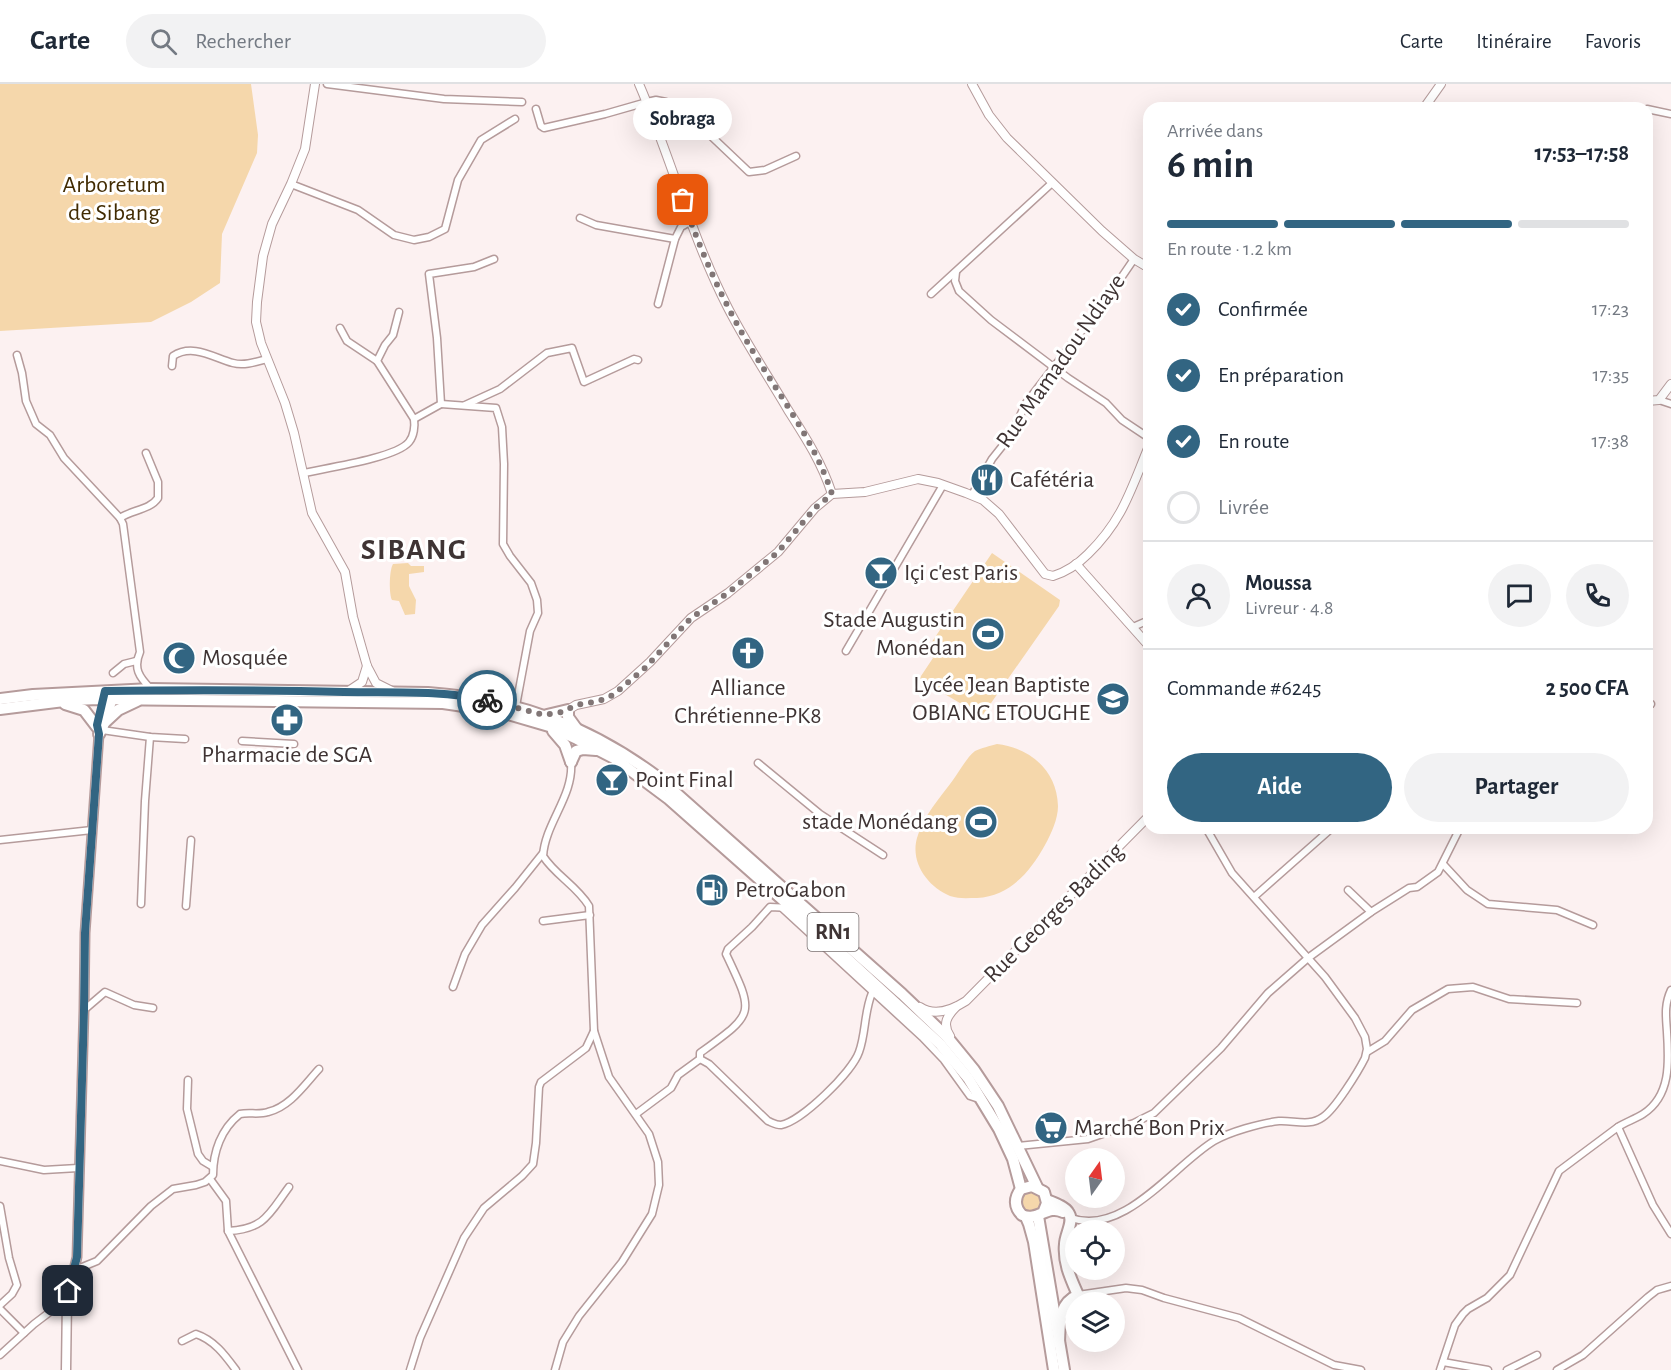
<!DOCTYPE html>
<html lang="fr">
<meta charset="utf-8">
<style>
:root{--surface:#fff;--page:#f2f2f3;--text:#1f2937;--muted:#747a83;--line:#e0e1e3;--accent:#326582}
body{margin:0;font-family:"Alegreya Sans",sans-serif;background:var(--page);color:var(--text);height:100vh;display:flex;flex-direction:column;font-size:22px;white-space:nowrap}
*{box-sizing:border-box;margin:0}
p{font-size:20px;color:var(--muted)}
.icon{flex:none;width:33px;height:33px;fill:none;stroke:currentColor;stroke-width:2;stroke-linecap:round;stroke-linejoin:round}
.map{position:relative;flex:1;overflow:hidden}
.details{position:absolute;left:1143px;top:18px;width:510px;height:732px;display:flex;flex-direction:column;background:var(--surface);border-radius:18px;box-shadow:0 6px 24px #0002}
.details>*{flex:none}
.needle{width:39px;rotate:14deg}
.fabs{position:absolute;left:1065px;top:1064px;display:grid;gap:12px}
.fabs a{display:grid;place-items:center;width:60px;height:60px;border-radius:50%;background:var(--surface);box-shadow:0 6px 24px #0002;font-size:30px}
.pin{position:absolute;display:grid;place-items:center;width:51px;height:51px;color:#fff;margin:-26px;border-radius:12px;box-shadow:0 3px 9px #0006}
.courier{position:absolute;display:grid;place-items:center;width:60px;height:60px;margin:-30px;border:4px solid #326582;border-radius:50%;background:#fff;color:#222;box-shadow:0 2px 8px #0007}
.bubble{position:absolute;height:42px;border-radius:21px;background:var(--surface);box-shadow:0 6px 24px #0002;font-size:20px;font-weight:700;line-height:42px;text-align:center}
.head em{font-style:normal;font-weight:700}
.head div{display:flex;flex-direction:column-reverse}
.head{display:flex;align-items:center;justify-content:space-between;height:102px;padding:0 24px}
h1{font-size:39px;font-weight:700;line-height:45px}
.bar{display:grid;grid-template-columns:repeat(4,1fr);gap:9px 6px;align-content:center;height:72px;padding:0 24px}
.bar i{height:8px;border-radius:4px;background:var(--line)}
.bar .current{background:var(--accent)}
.bar p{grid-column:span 4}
.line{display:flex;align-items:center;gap:15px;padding:0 24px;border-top:2px solid var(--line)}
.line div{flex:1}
.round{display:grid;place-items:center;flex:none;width:63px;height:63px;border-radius:32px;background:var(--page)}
ol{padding:0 24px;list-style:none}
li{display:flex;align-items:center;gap:18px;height:66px}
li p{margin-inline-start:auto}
li .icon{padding:6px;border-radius:50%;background:var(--accent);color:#fff;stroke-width:4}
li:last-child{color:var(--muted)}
li i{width:33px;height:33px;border:3px solid var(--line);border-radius:50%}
.action{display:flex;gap:12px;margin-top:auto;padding:12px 24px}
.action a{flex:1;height:69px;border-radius:36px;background:var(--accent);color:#fff;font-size:24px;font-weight:700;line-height:69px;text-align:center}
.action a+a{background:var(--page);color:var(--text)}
header{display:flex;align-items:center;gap:36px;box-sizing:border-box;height:84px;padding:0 30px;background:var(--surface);border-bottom:2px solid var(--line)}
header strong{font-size:28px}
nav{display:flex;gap:33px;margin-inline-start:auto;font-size:21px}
.search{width:420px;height:54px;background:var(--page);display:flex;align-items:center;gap:15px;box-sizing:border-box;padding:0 21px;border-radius:33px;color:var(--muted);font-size:22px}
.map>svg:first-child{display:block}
</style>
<header>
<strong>Carte</strong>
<div class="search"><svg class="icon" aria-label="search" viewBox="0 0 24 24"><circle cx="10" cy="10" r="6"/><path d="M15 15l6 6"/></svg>Rechercher</div>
<nav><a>Carte</a><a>Itinéraire</a><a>Favoris</a></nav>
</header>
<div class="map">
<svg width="1671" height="1286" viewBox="0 0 1671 1286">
<rect width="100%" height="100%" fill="#fcf1f1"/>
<!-- green -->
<g fill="#f5d7ab">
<polygon points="0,0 251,0 258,51 257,69 222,150 220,199 191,218 151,238 0,247"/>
<polygon points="992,469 1060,516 1059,522 982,632 919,595 933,574 925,568"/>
<path d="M408 479 411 482H424V488L409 490V502L416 516 415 530 405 531 399 517 392 516C389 510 389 487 393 480Z"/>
<path d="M997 660C1030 664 1057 686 1058 722 1058 735 1051 750 1045 761 1030 788 1010 812 977 814 967 814 959 815 950 812 928 803 910 779 917 754 923 732 940 714 953 696 959 688 967 673 975 667 981 664 990 662 997 660Z"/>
<circle cx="1031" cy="1118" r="10"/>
</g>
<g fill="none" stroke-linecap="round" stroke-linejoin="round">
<!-- minor casing -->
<g stroke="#b59b9b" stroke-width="9">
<g id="minor">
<polyline points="327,0 444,15 522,18"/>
<polyline points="536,25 541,42 544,44 605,30 647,18 656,16 666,18 691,33 749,88 765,86 796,72"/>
<polyline points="1647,25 1671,30"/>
<polyline points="291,100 358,126 394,151 414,156 429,153 445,145 458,96 481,56 515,35"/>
<polyline points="580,134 596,141 675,155"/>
<polyline points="956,188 955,197 959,207 991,236 1068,294 1106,319 1122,336 1149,354"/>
<polyline points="931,210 1052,99"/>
<polyline points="658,220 675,155 681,143 690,138"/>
<polyline points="340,244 347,257 377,277"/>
<path d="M17 271 22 289 26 317 36 340 50 351 64 374 120 434 123 440 140 568C133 584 139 593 151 605"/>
<path d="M172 282 173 272C193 259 214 274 233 279 244 282 256 278 267 275"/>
<polyline points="1659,316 1671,320"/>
<polyline points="441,320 496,324 502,343 504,380 503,460 510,472 531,499 537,516 538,529 530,547 516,622"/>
<polyline points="465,321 500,305 547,269 572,264 584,298 634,275 638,276"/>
<polyline points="414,335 441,320 437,254 429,190 474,183 494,175"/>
<path d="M304 389C326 384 396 374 409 358 414 352 415 342 414 335L377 277 385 261 393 251 399 228"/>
<polyline points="972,411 992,375 1011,351 1026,319 1108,213 1134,175"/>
<path d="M120 434C131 426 150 426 158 414V398L146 369"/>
<polyline points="1133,543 1149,536"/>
<polyline points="846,567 943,401"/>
<polyline points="113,589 124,580 136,577"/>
<polyline points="1647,620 1651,620"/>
<polyline points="102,646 150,653 185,655"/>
<polyline points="242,657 294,660"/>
<polyline points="758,679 820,730 883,771"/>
<polyline points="0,756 92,746"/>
<polyline points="1443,780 1467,806 1488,820 1557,826 1593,841"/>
<polyline points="1348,806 1371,828"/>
<polyline points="1254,813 1332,744"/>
<polyline points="141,820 145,717 150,653"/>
<polyline points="186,822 191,756"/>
<polyline points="782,824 922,953 944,976 970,1012 976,1014 980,1012"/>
<path d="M791 824 770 823 752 843 728 865 726 870C755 931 755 929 700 969V975L709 980 768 1037C773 1039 776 1041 781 1041 802 1037 852 988 859 968 866 949 864 928 872 909"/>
<polyline points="543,837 590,831"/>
<polyline points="453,903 465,870 482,841 515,804 543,769"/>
<path d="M1671 906C1664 921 1666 933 1667 948 1669 978 1671 1012 1643 1030 1635 1035 1626 1038 1618 1043L1653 1121 1671 1150"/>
<polyline points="84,926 105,908 134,921 153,924"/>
<polyline points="1367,968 1385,957 1412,926 1448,905 1473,903 1509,915 1577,919"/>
<polyline points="188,996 187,1025 198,1070 203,1077 213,1083"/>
<polyline points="636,1030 671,1004 678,991 700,975"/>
<polyline points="1018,1062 1088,1055 1134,1039 1154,1029 1221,964 1268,909 1308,874 1371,828 1409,804 1417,803 1438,788 1460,744"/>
<polyline points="0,1077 44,1086 78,1084"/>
<polyline points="210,1095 226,1117 228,1147 298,1286"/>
<polyline points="0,1122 9,1174 17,1201 12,1210 0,1221"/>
<path d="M1071 1134C1124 1153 1174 1081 1214 1057 1229 1048 1261 1039 1279 1037 1294 1036 1309 1043 1323 1033 1335 1025 1358 988 1365 974L1367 965 1365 953 1355 934 1325 893 1232 789 1206 744"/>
<path d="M228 1147C265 1145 269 1130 289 1103"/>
<path d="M75 1186 97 1177 151 1122 173 1105 196 1101 205 1098 213 1091C213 1068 221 1045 240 1030 249 1028 259 1031 268 1028 290 1023 305 1000 319 985"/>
<polyline points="1078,1211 1126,1204 1142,1206 1164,1214 1239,1234 1334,1281 1361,1286"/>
<polyline points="0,1225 24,1249"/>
<path d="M182 1257 196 1250C214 1256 225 1271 236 1286"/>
<polyline points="0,1271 34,1240 67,1215"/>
<polyline points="1443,1278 1488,1286"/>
<polyline points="410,1286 420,1254 464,1154 484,1124 522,1092 533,1080 536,1059 539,1003 541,998 586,964 594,947"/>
<path d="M555 1286 563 1258 579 1232 622 1178 652 1130 659 1101 658 1078 649 1050 609 993 594 947 589 822C577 802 555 791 543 772 545 739 574 712 571 678"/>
<polyline points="1440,1286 1455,1241 1463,1230 1468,1225 1487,1214 1510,1191 1559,1087 1618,1043"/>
<polyline points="1507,1286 1537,1271"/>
<polyline points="1557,1286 1583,1271 1648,1213 1657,1206 1671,1202"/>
</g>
</g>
<!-- tertiary casing -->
<g stroke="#b59b9b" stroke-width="10">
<g id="tertiary">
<polyline points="315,0 305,65 291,100 272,140 263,172 257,218 256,238 261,259 285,319 294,349 312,429 345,488 353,533 367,582 376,599 392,607"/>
<path d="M639 0C671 74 691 152 728 224 746 259 768 292 788 326 806 354 822 379 832 410"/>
<polyline points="972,0 989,31 1007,54 1102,147 1134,175 1149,184"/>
<polyline points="1424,24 1441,0"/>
<polyline points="1647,317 1659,316 1671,300"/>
<polyline points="1076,480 1149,562"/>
<polyline points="350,606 362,598 367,582"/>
<path d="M568 626 576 621 604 615 618 607 650 578 691 534 728 509 778 468 815 424 832 410 865 408 918 395 938 399 966 409 983 416 999 430 1045 490 1053 492C1066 488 1079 479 1088 470 1123 436 1131 405 1149 362"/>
<path d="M920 923C935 933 952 926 966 917L1149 732"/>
<path d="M950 952C942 940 947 932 956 923"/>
</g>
</g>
<!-- secondary casing -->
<g stroke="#b59b9b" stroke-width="11">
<polyline id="secondary" points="66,1286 67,1215 77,1173 84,926 85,849 99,650"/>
</g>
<!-- trunk casing -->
<g stroke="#b59b9b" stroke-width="14">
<g id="trunk">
<path d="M0 615 33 611 151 605 428 609C516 615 590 642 660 695L902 910 947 953 974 986 998 1022 1037 1103"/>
<polyline points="65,620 84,626 97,643"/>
<polyline points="0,625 72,616 99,615 443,619 498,627 549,642 577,655 614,674 669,715 791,823 940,960 968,994 999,1045 1013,1075 1021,1105"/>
<polyline points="547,631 568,626 568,633 576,644"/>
<polyline points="105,638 118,626 137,617"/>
<polyline points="553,647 565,661 571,678"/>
<polyline points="99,650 103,642 113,611"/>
<polyline points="571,678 576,667 583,665 596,666"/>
<path d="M1047 1116C1054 1119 1064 1122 1068 1128 1075 1137 1065 1150 1065 1160 1063 1179 1071 1195 1078 1211 1058 1220 1060 1239 1059 1258"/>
<path d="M1043 1129 1047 1119 1044 1108 1032 1102 1021 1105C1014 1114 1014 1123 1022 1131 1038 1138 1047 1120 1063 1128"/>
<polyline points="1038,1132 1064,1286"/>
<polyline points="1026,1133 1029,1140 1034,1158 1054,1286"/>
</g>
</g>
<!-- minor -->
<use href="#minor" stroke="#fff" stroke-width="6"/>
<!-- tertiary -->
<use href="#tertiary" stroke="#fff" stroke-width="8"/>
<!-- secondary -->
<use href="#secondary" stroke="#fff" stroke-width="8"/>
<!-- trunk -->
<use href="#trunk" stroke="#fff" stroke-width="10"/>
</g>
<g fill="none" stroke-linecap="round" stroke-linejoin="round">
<!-- done -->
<path stroke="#817676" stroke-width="6" stroke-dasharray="0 10.8" d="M487 616 544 631 562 628 576 621 599 617 613 611 645 584 691 534 728 509 778 468 815 424 832 410C816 361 784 318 757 274 726 225 702 171 683 116"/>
<!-- route -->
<path stroke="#326582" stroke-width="8" d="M68 1207 77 1173 84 926 85 849 99 650 97 641 105 607C185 606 264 606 344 608 392 609 440 606 487 616"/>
</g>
<!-- icons -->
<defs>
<g id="restaurant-disc" transform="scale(1.725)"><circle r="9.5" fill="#326582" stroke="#fff"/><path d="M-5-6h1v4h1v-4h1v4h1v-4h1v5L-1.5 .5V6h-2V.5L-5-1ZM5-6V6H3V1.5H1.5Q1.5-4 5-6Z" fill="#fff"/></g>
<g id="bar-disc" transform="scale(1.725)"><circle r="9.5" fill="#326582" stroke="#fff"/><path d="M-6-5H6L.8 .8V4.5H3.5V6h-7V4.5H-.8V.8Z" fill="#fff"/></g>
<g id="stadium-disc" transform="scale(1.725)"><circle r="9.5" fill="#326582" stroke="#fff"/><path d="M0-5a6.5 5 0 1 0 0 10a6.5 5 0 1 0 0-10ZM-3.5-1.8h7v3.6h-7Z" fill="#fff"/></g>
<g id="church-disc" transform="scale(1.725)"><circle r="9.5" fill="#326582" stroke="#fff"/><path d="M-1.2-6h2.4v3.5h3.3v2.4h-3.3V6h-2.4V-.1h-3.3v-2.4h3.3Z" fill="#fff"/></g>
<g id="mosque-disc" transform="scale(1.725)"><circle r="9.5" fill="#326582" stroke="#fff"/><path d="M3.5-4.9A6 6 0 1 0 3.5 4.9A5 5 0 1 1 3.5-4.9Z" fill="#fff"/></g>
<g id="school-disc" transform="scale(1.725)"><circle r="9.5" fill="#326582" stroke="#fff"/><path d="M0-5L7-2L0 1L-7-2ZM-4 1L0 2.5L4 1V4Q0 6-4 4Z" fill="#fff"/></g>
<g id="pharmacy-disc" transform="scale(1.725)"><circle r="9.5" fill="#326582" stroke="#fff"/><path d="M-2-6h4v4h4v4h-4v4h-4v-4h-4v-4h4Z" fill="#fff"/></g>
<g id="fuel-disc" transform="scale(1.725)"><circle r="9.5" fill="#326582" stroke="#fff"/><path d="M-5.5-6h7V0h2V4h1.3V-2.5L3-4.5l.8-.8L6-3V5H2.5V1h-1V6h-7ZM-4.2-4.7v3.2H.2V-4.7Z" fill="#fff"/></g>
<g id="supermarket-disc" transform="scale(1.725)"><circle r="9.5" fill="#326582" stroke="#fff"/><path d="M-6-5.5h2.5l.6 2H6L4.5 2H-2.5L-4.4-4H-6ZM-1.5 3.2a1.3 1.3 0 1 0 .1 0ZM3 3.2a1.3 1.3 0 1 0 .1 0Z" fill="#fff"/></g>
</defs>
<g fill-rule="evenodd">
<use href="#restaurant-disc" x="987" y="396"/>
<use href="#bar-disc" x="881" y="489"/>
<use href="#stadium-disc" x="988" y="550"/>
<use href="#church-disc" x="748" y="569"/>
<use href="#mosque-disc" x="179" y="574"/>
<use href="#school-disc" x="1113" y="615"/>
<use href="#pharmacy-disc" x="287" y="636"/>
<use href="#bar-disc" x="612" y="696"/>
<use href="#stadium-disc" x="981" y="738"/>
<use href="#fuel-disc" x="712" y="806"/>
<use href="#supermarket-disc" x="1051" y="1044"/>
</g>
<g text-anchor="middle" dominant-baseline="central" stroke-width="6" stroke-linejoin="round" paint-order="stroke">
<!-- shield labels -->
<rect fill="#fff" stroke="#797171" stroke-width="1.5" x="807.5" y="829" width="51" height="38" rx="4.5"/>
<g font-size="22" font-weight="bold" fill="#3f3434">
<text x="833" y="848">RN1</text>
</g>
<!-- park labels -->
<g font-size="24" fill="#412b02" stroke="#fff">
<text x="114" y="101">Arboretum<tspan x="114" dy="28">de Sibang</tspan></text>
</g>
<!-- street labels -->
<g font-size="24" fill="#3f3434" stroke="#fff">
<text transform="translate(1061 277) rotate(-55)">Rue Mamadou Ndiaye</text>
<text transform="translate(1054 829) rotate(-45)">Rue Georges Bading</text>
</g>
<!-- poi labels -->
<g font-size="24" fill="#3f3434" stroke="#fff" text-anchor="start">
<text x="1010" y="396">Cafétéria</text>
<text x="904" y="489">Içi c'est Paris</text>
<text x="965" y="536" text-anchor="end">Stade Augustin<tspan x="965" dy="28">Monédan</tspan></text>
<text x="202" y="574">Mosquée</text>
<text x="1090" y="601" text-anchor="end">Lycée Jean Baptiste<tspan x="1090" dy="28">OBIANG ETOUGHE</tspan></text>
<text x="748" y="604" text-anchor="middle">Alliance<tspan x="748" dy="28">Chrétienne-PK8</tspan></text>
<text x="287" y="671" text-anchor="middle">Pharmacie de SGA</text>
<text x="635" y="696">Point Final</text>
<text x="958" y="738" text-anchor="end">stade Monédang</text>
<text x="735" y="806">PetroGabon</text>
<text x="1074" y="1044">Marché Bon Prix</text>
</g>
<!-- district labels -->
<g font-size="30" font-weight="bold" letter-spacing="1.5" fill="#3f3434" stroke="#fff">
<text x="414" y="466">SIBANG</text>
</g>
</g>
</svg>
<div class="fabs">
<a><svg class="needle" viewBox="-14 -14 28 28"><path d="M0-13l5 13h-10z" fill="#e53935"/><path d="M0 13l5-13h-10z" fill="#747a83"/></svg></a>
<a><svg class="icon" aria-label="locate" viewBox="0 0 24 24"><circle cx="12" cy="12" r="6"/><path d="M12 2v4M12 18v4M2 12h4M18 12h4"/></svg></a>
<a><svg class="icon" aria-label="layers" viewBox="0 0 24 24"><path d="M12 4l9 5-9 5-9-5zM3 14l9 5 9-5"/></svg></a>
</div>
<div class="pin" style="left:683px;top:116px;background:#ea580c"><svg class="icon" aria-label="bag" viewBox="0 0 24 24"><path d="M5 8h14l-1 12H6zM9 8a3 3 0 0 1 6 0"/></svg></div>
<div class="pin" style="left:68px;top:1207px;background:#1f2937"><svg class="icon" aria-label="home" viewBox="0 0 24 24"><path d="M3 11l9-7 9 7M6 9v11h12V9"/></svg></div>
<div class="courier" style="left:487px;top:616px"><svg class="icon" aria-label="bike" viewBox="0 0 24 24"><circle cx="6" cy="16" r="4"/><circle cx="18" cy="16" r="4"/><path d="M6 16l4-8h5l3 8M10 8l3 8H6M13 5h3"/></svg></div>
<div class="bubble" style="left:633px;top:14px;width:99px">Sobraga</div>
<section class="details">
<div class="head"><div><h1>6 min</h1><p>Arrivée dans</p></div><em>17:53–17:58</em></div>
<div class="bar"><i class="current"></i><i class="current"></i><i class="current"></i><i></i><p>En route · 1.2 km</p></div>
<ol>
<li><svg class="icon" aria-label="check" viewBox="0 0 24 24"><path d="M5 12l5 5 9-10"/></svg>Confirmée<p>17:23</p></li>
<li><svg class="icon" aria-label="check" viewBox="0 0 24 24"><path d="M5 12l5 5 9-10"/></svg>En préparation<p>17:35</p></li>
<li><svg class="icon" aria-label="check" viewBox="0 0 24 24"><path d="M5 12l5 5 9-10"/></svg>En route<p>17:38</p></li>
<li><i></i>Livrée</li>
</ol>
<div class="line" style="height:108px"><a class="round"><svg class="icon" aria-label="person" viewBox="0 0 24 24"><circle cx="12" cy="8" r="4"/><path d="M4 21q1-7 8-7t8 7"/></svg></a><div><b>Moussa</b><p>Livreur · 4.8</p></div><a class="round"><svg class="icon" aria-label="chat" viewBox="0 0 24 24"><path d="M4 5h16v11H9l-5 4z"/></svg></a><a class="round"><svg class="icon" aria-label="phone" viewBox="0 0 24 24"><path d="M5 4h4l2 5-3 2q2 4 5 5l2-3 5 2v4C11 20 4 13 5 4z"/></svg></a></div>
<div class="line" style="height:78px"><div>Commande #6245</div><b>2 500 CFA</b></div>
<div class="action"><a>Aide</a><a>Partager</a></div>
</section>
</div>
